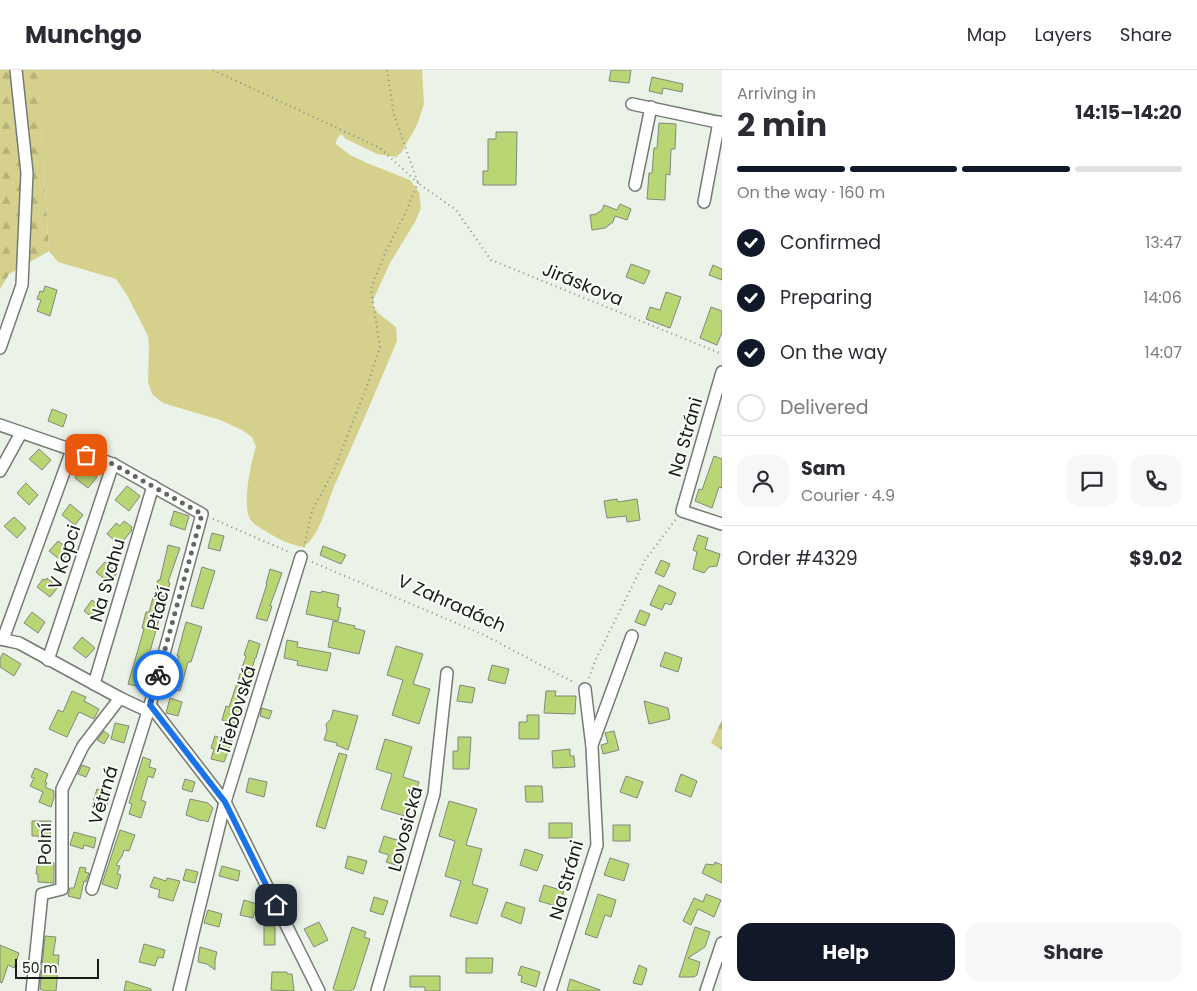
<!DOCTYPE html>
<meta charset="utf-8">
<style>
:root{--surface:#fff;--page:#f7f7f7;--text:#2b2b33;--muted:#7c7c81;--line:#e1e1e2;--accent:#111827}
body{margin:0;font-family:Poppins,sans-serif;background:var(--page);color:var(--text);height:100vh;display:flex;flex-direction:column;font-size:19px;white-space:nowrap}
*{box-sizing:border-box;margin:0}
p{font-size:16px;color:var(--muted)}
.icon{flex:none;width:28px;height:28px;fill:none;stroke:currentColor;stroke-width:2;stroke-linecap:round;stroke-linejoin:round}
.map{position:relative;flex:1;overflow:hidden}
.side{display:flex;flex-direction:column;background:var(--surface);width:475px}
.side>*{flex:none}
.scale{position:absolute;left:15px;bottom:12px;width:84px;box-sizing:border-box;padding-left:5px;border:2px solid #181b18;border-top:0;font-size:14px;line-height:18px;white-space:nowrap;color:#181b18;-webkit-text-stroke:4px #fafff9;paint-order:stroke}
.pin{position:absolute;display:grid;place-items:center;width:42px;height:42px;color:#fff;margin:-21px;border-radius:10px;box-shadow:0 2px 8px #0006}
.courier{position:absolute;display:grid;place-items:center;width:50px;height:50px;margin:-25px;border:4px solid #1a73e8;border-radius:50%;background:#fff;color:#222;box-shadow:0 1px 6px #0007}
.overview em{font-style:normal;font-weight:700}
.overview div{display:flex;flex-direction:column-reverse}
.overview{display:flex;align-items:center;justify-content:space-between;height:85px;padding:0 15px}
h1{font-size:32px;font-weight:700;line-height:38px}
.bar{display:grid;grid-template-columns:repeat(4,1fr);gap:8px 5px;align-content:center;height:60px;padding:0 15px}
.bar i{height:6px;border-radius:4px;background:var(--line)}
.bar .current{background:var(--accent)}
.bar p{grid-column:span 4}
.line{display:flex;align-items:center;gap:12px;padding:0 15px;border-top:1px solid var(--line)}
.line div{flex:1}
.round{display:grid;place-items:center;flex:none;width:52px;height:52px;border-radius:15px;background:var(--page)}
ol{padding:0 15px;list-style:none}
li{display:flex;align-items:center;gap:15px;height:55px}
li p{margin-inline-start:auto}
li .icon{padding:5px;border-radius:50%;background:var(--accent);color:#fff;stroke-width:4}
li:last-child{color:var(--muted)}
li i{width:28px;height:28px;border:2px solid var(--line);border-radius:50%}
.action{display:flex;gap:10px;margin-top:auto;padding:10px 15px}
.action a{flex:1;height:58px;border-radius:15px;background:var(--accent);color:#fff;font-size:20px;font-weight:700;line-height:58px;text-align:center}
.action a+a{background:var(--page);color:var(--text)}
header{display:flex;align-items:center;gap:30px;box-sizing:border-box;height:70px;padding:0 25px;background:var(--surface);border-bottom:1px solid var(--line)}
header strong{font-size:24px}
nav{display:flex;gap:28px;margin-inline-start:auto;font-size:18px}
main{display:flex;flex:1;min-height:0}
.map>svg:first-child{display:block}
</style>
<header>
<strong>Munchgo</strong>
<nav><a>Map</a><a>Layers</a><a>Share</a></nav>
</header>
<main>
<div class="map">
<svg width="722" height="921" viewBox="0 0 722 921">
<defs>
<pattern id="forest-firs" width="22" height="20" patternUnits="userSpaceOnUse" patternTransform="scale(1.25)"><rect width="22" height="20" fill="#d5d08b"/><path d="M5 1l3.5 6h-7zM16 11l3.5 6h-7z" fill="#b6b277"/></pattern>
</defs>
<rect width="100%" height="100%" fill="#ebf3e9"/>
<!-- green -->
<path fill="#d5d08b" d="M41 0H422L424 34 417 55 401 83 396 87 377 84 346 69 341 64C338 67 336 69 336 74L350 85 367 93 410 110 419 122 421 138 415 152 390 193 374 228 373 236 378 243 396 257 397 271C376 321 355 370 333 419 325 439 321 462 304 477 292 475 283 471 272 465 264 460 255 456 250 449 242 434 251 392 256 377L252 367 242 360 220 350 163 333 152 324 148 312 149 276 148 266 127 225 116 209 58 192 49 181 41 59Z"/>
<!-- forest -->
<g fill="url(#forest-firs)">
<polygon points="0,0 41,0 41,59 49,181 9,204 0,219"/>
<polygon points="722,650 722,680 711,673"/>
</g>
<!-- building -->
<g fill="#b9d675" stroke="#83877d">
<polygon points="611,0 631,0 629,13 609,11"/>
<polygon points="652,7 683,14 682,22 663,18 662,24 649,21"/>
<polygon points="659,53 676,54 675,79 671,79 670,105 666,104 665,130 647,129 649,103 652,103 654,78 657,78"/>
<polygon points="496,62 517,62 516,115 483,115 483,101 488,101 488,69 496,69"/>
<polygon points="620,134 631,139 627,150 615,146 613,152 605,158 592,160 590,145 596,144 602,140 604,135 617,140"/>
<polygon points="631,194 650,201 644,214 626,207"/>
<polygon points="713,195 722,199 722,210 709,205"/>
<polygon points="45,216 57,220 50,246 37,241 41,230 37,229 40,221 43,222"/>
<polygon points="666,222 681,227 670,258 646,249 650,237 660,240"/>
<polygon points="711,237 722,241 722,262 717,275 700,268"/>
<polygon points="52,339 67,345 63,357 48,351"/>
<polygon points="39,379 51,390 42,400 29,389"/>
<polygon points="714,386 722,389 722,418 719,417 712,438 695,431 699,419 702,420"/>
<polygon points="83,397 97,407 88,418 75,408"/>
<polygon points="26,413 38,425 29,435 17,423"/>
<polygon points="127,416 140,426 129,441 115,430"/>
<polygon points="617,429 618,432 637,429 640,450 627,452 626,446 607,448 604,431"/>
<polygon points="70,434 83,445 75,455 62,445"/>
<polygon points="174,441 189,446 185,460 170,455"/>
<polygon points="14,447 26,458 17,468 4,456"/>
<polygon points="124,451 132,457 131,459 132,460 120,475 107,464 116,453 120,456"/>
<polygon points="212,463 224,466 220,481 208,478"/>
<polygon points="698,465 708,468 705,479 720,484 717,496 709,497 704,503 693,499 697,482 693,480"/>
<polygon points="58,471 71,481 62,491 49,481"/>
<polygon points="168,475 180,478 168,512 170,513 166,527 162,526 157,545 160,546 140,617 128,614 144,559 142,558 146,542 149,542 158,510 160,510"/>
<polygon points="323,476 346,485 341,494 320,485"/>
<polygon points="661,490 670,494 664,507 655,503"/>
<polygon points="105,492 117,503 109,513 96,502"/>
<polygon points="202,497 215,501 203,539 191,536"/>
<polygon points="270,499 282,503 270,536 272,536 267,551 256,548 267,514 266,514"/>
<polygon points="47,508 58,517 50,527 37,517 43,509 46,510"/>
<polygon points="659,515 676,523 671,535 665,533 662,540 650,535"/>
<polygon points="311,521 321,523 322,521 339,525 337,537 341,538 338,551 306,544"/>
<polygon points="92,530 106,541 97,551 84,541"/>
<polygon points="640,540 650,544 645,556 635,552"/>
<polygon points="32,542 45,552 38,563 24,553"/>
<polygon points="333,551 355,556 354,558 365,561 359,584 328,577"/>
<polygon points="186,552 202,557 191,592 188,592 180,621 168,617 179,586 177,586"/>
<polygon points="82,567 95,578 86,588 73,578"/>
<polygon points="249,570 260,574 256,588 255,588 237,654 222,650 226,636 229,637 246,586 244,585"/>
<polygon points="287,570 298,572 297,577 331,583 327,601 297,595 298,591 284,588"/>
<polygon points="396,576 423,584 413,614 430,619 419,654 392,645 403,610 387,605"/>
<polygon points="665,582 682,588 678,602 660,596"/>
<polygon points="3,583 21,594 14,606 0,597 0,589"/>
<polygon points="492,595 509,599 505,614 488,610"/>
<polygon points="460,615 475,618 472,633 457,631"/>
<polygon points="72,621 86,627 84,631 99,639 94,649 79,642 67,667 49,659 58,640 63,642"/>
<polygon points="546,621 556,621 555,626 576,626 575,644 544,643"/>
<polygon points="170,628 182,632 178,646 166,643"/>
<polygon points="644,631 668,638 670,649 649,654"/>
<polygon points="262,638 272,641 269,649 260,646"/>
<polygon points="333,640 358,646 348,680 336,675 337,673 324,670 327,661 326,654 331,649"/>
<polygon points="527,645 539,645 539,669 519,669 519,652 527,652"/>
<polygon points="115,653 129,656 124,673 111,669"/>
<polygon points="104,661 109,665 104,674 97,670"/>
<polygon points="614,661 619,680 603,684 601,675 608,673 605,663"/>
<polygon points="215,666 232,671 224,692 211,689 214,679 211,678"/>
<polygon points="458,667 471,667 469,699 453,699 453,681 458,681"/>
<polygon points="385,669 412,677 403,707 419,712 408,747 381,739 392,704 376,699"/>
<polygon points="570,679 570,686 574,686 575,697 553,698 552,681"/>
<polygon points="339,683 347,685 325,759 316,756"/>
<polygon points="143,687 151,690 149,697 156,699 153,708 148,706 141,730 146,732 141,748 129,744 132,734 129,733"/>
<polygon points="82,695 90,698 86,707 78,704"/>
<polygon points="35,698 48,704 45,712 47,713 45,717 54,721 54,728 51,737 39,732 43,722 30,716 34,708 31,707"/>
<polygon points="681,704 697,711 691,727 675,721"/>
<polygon points="626,706 643,712 637,728 620,722"/>
<polygon points="249,708 267,712 264,727 246,722"/>
<polygon points="185,709 195,712 192,722 182,719"/>
<polygon points="525,716 542,716 543,732 526,732"/>
<polygon points="97,719 111,723 106,739 92,735"/>
<polygon points="190,729 208,733 213,738 208,752 203,750 202,751 186,745"/>
<polygon points="449,731 477,739 466,775 482,779 472,814 488,819 477,854 450,846 461,811 445,806 455,771 439,766"/>
<polygon points="32,751 51,751 50,769 39,769 39,766 32,766"/>
<rect x="549" y="753" width="23" height="15"/>
<rect x="613" y="755" width="17" height="16"/>
<polygon points="120,760 135,765 129,781 124,780 122,786 116,795 120,796 117,804 121,805 117,819 102,814"/>
<polygon points="74,762 96,768 94,778 84,775 83,779 70,775"/>
<polygon points="384,766 400,771 399,773 405,775 399,796 386,792 389,785 379,782"/>
<polygon points="525,779 543,785 537,801 520,795"/>
<polygon points="348,786 367,791 363,804 345,798"/>
<polygon points="610,788 629,794 624,811 604,805"/>
<polygon points="39,791 54,793 54,813 38,812 38,804 36,804 37,796 39,796"/>
<polygon points="715,792 722,795 722,813 702,803 706,794 714,795"/>
<polygon points="222,796 240,801 238,811 219,806"/>
<polygon points="80,797 86,798 85,802 89,803 86,812 84,811 80,829 68,826 70,818 74,818"/>
<polygon points="186,799 198,802 195,813 183,810"/>
<polygon points="154,807 166,811 167,808 180,811 173,831 158,827 160,820 150,817"/>
<polygon points="544,815 564,821 559,837 539,831"/>
<polygon points="598,824 616,830 611,847 605,845 597,868 585,864"/>
<polygon points="706,824 721,830 714,847 698,839 691,855 683,851 694,828 703,832"/>
<polygon points="374,827 388,831 383,845 370,841"/>
<polygon points="244,830 257,834 253,848 240,845"/>
<polygon points="506,832 525,838 521,854 501,846"/>
<polygon points="208,840 222,844 219,857 204,853"/>
<polygon points="319,852 328,870 314,877 304,859"/>
<rect x="264" y="856" width="11" height="19"/>
<polygon points="352,857 366,862 364,867 370,869 354,919 350,921 337,921 333,919"/>
<polygon points="695,857 710,862 705,877 688,888 700,892 697,905 694,907 679,907"/>
<polygon points="45,866 56,867 53,885 59,885 56,921 44,921 40,919"/>
<polygon points="144,874 165,880 163,888 158,887 155,896 139,892"/>
<polygon points="0,875 19,883 14,898 8,895 2,913 0,912"/>
<polygon points="200,877 217,882 215,890 215,900 207,894 198,892"/>
<polygon points="466,888 493,888 492,903 466,903"/>
<polygon points="639,895 647,899 642,915 633,913"/>
<polygon points="521,896 540,902 536,917 521,912 522,906 518,905"/>
<polygon points="272,902 287,902 287,904 292,904 294,921 271,920"/>
<polygon points="410,906 440,906 440,921 425,921 425,917 410,917"/>
<polygon points="570,909 600,920 600,921 567,921"/>
<polygon points="126,911 151,919 151,921 124,921"/>
</g>
<g fill="none" stroke-linecap="round" stroke-linejoin="round">
<!-- minor casing -->
<g stroke="#747b73" stroke-width="14">
<g id="minor">
<polyline points="632,34 722,53"/>
<polyline points="635,115 651,37"/>
<polyline points="704,132 719,52"/>
<polyline points="0,278 22,215 27,103 16,0"/>
<polyline points="722,302 682,441 722,454"/>
<polyline points="0,355 113,394 202,444 150,635 92,819"/>
<polyline points="0,401 21,363"/>
<polyline points="0,569 19,573 120,628 148,641"/>
<polyline points="3,569 72,380"/>
<polyline points="48,590 113,394"/>
<polyline points="94,614 153,416"/>
<polyline points="150,635 225,732 319,921"/>
<polyline points="592,675 632,566"/>
<polyline points="32,921 42,824 62,819 62,719 83,676 120,628"/>
<polyline points="179,921 225,732 301,487"/>
<polyline points="377,921 434,724 447,603"/>
<polyline points="550,921 597,775 592,677 585,619"/>
<polyline points="706,921 722,873"/>
</g>
</g>
<!-- path -->
<g stroke="#888d87" stroke-width="2" stroke-dasharray="1 4" stroke-linecap="butt">
<polyline points="213,0 380,78 418,113 405,144 385,183 371,219 380,277 368,313 334,400 312,441 304,477"/>
<polyline points="387,0 394,45 418,113 456,140 491,190 722,284"/>
<polyline points="213,449 291,483"/>
<polyline points="312,492 482,564 575,613"/>
<polyline points="589,608 595,591 645,490 676,449"/>
</g>
<!-- minor -->
<use href="#minor" stroke="#fff" stroke-width="11"/>
</g>
<g fill="none" stroke-linecap="round" stroke-linejoin="round">
<!-- done -->
<polyline stroke="#626761" stroke-width="5" stroke-dasharray="0 9" points="86,385 113,394 202,444 158,605"/>
<!-- route -->
<polyline stroke="#1a73e8" stroke-width="6" points="158,605 150,635 225,732 276,835"/>
</g>
<g text-anchor="middle" dominant-baseline="central" stroke-width="4" stroke-linejoin="round" paint-order="stroke">
<!-- street labels -->
<g font-size="18" fill="#181b18" stroke="#fafff9">
<text transform="translate(583 214) rotate(22)">Jiráskova</text>
<text transform="translate(685 367) rotate(-74)">Na Stráni</text>
<text transform="translate(64 487) rotate(-72)">V Kopci</text>
<text transform="translate(107 510) rotate(-74)">Na Svahu</text>
<text transform="translate(452 533) rotate(24)">V Zahradách</text>
<text transform="translate(158 538) rotate(-75)">Ptačí</text>
<text transform="translate(236 640) rotate(-73)">Třebovská</text>
<text transform="translate(103 725) rotate(-73)">Větrná</text>
<text transform="translate(405 759) rotate(-75)">Lovosická</text>
<text transform="translate(44 774) rotate(-90)">Polní</text>
<text transform="translate(566 810) rotate(-74)">Na Stráni</text>
</g>
</g>
</svg>
<div class="scale">50 m</div>
<div class="pin" style="left:86px;top:385px;background:#ea580c"><svg class="icon" aria-label="bag" viewBox="0 0 24 24"><path d="M5 8h14l-1 12H6zM9 8a3 3 0 0 1 6 0"/></svg></div>
<div class="pin" style="left:276px;top:835px;background:#1f2937"><svg class="icon" aria-label="home" viewBox="0 0 24 24"><path d="M3 11l9-7 9 7M6 9v11h12V9"/></svg></div>
<div class="courier" style="left:158px;top:605px"><svg class="icon" aria-label="bike" viewBox="0 0 24 24"><circle cx="6" cy="16" r="4"/><circle cx="18" cy="16" r="4"/><path d="M6 16l4-8h5l3 8M10 8l3 8H6M13 5h3"/></svg></div>
</div>
<section class="side">
<div class="overview"><div><h1>2 min</h1><p>Arriving in</p></div><em>14:15–14:20</em></div>
<div class="bar"><i class="current"></i><i class="current"></i><i class="current"></i><i></i><p>On the way · 160 m</p></div>
<ol>
<li><svg class="icon" aria-label="check" viewBox="0 0 24 24"><path d="M5 12l5 5 9-10"/></svg>Confirmed<p>13:47</p></li>
<li><svg class="icon" aria-label="check" viewBox="0 0 24 24"><path d="M5 12l5 5 9-10"/></svg>Preparing<p>14:06</p></li>
<li><svg class="icon" aria-label="check" viewBox="0 0 24 24"><path d="M5 12l5 5 9-10"/></svg>On the way<p>14:07</p></li>
<li><i></i>Delivered</li>
</ol>
<div class="line" style="height:90px"><a class="round"><svg class="icon" aria-label="person" viewBox="0 0 24 24"><circle cx="12" cy="8" r="4"/><path d="M4 21q1-7 8-7t8 7"/></svg></a><div><b>Sam</b><p>Courier · 4.9</p></div><a class="round"><svg class="icon" aria-label="chat" viewBox="0 0 24 24"><path d="M4 5h16v11H9l-5 4z"/></svg></a><a class="round"><svg class="icon" aria-label="phone" viewBox="0 0 24 24"><path d="M5 4h4l2 5-3 2q2 4 5 5l2-3 5 2v4C11 20 4 13 5 4z"/></svg></a></div>
<div class="line" style="height:65px"><div>Order #4329</div><b>$9.02</b></div>
<div class="action"><a>Help</a><a>Share</a></div>
</section>
</main>
